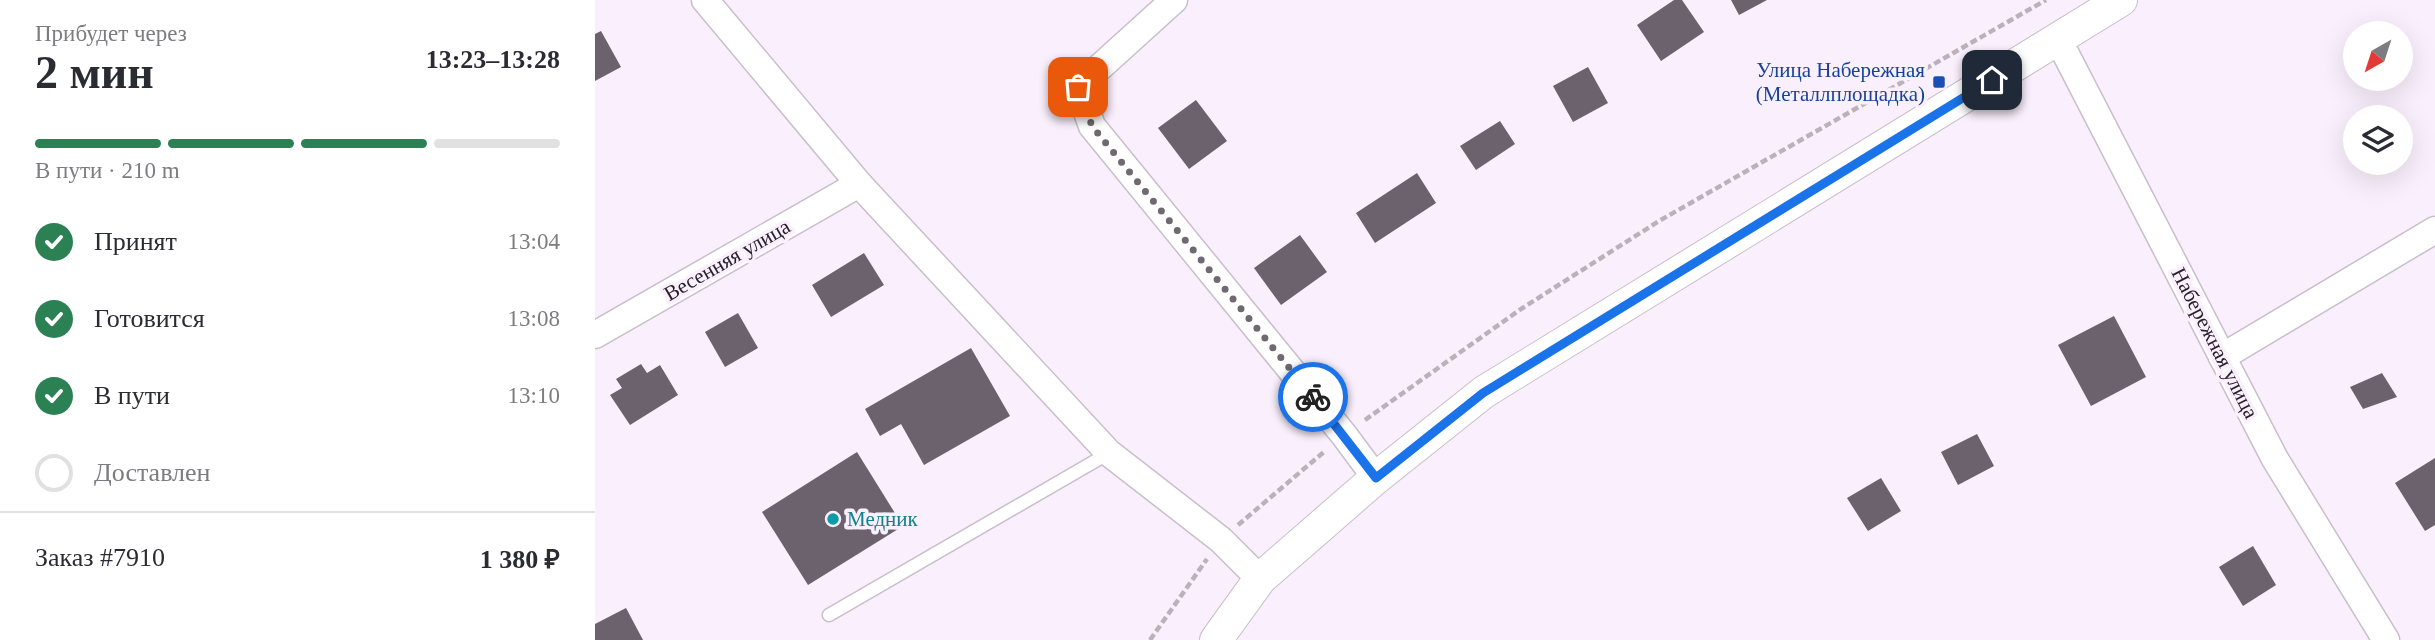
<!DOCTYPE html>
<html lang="ru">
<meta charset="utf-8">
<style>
:root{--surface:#fff;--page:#f2f2f3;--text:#2b2b33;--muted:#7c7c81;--line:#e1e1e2;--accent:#2c8154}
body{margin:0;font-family:Georgia,serif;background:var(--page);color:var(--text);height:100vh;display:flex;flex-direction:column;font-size:26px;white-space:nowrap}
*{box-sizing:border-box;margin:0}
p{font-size:23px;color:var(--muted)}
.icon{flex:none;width:38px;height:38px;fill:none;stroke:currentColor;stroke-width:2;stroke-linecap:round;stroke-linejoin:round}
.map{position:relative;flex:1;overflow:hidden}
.drawer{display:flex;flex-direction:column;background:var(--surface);width:595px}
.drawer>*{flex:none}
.needle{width:46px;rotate:219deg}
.fabs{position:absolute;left:1748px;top:21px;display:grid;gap:14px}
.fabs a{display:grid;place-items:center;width:70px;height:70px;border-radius:50%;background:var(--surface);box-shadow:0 7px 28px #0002;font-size:35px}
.pin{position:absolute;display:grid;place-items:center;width:60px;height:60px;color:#fff;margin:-30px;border-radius:14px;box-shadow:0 4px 10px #0006}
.courier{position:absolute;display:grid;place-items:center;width:70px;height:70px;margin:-35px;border:5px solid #1a73e8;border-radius:50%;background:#fff;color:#222;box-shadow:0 2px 9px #0007}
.overview em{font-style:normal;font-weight:700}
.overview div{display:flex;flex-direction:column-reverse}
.overview{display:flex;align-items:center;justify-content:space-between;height:119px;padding:0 35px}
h1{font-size:46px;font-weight:700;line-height:52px}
.bar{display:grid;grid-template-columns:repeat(4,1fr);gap:10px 7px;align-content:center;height:84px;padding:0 35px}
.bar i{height:9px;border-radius:5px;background:var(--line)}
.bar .current{background:var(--accent)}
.bar p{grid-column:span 4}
.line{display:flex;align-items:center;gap:18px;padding:0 35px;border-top:2px solid var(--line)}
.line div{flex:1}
ol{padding:0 35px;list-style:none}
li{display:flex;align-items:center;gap:21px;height:77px}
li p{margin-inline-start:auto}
li .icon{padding:7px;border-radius:50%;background:var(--accent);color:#fff;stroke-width:4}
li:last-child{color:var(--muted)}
li i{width:38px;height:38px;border:4px solid var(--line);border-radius:50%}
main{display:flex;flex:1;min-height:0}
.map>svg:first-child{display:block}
</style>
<main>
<section class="drawer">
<div class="overview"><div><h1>2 мин</h1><p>Прибудет через</p></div><em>13:23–13:28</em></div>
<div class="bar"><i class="current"></i><i class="current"></i><i class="current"></i><i></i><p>В пути · 210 m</p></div>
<ol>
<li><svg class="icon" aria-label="check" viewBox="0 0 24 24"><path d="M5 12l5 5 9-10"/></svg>Принят<p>13:04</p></li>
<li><svg class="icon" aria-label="check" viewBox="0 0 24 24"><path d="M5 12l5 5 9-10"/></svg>Готовится<p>13:08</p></li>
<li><svg class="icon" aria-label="check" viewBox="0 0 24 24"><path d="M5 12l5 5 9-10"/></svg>В пути<p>13:10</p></li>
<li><i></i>Доставлен</li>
</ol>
<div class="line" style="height:91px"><div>Заказ #7910</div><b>1 380 ₽</b></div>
</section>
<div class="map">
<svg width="1840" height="640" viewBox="0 0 1840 640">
<rect width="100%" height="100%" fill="#faeffc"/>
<!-- building -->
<g fill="#6b626d">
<polygon points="1079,0 1087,0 1109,32 1066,61 1042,25"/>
<polygon points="1136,0 1172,0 1144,15"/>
<polygon points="6,31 26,67 0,81 0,34"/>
<polygon points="993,67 1013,103 978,122 958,86"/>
<polygon points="601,100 632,141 594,169 563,128"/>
<polygon points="905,121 920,144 881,170 865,146"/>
<polygon points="822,173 841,203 780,243 761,213"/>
<polygon points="705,235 732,272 686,305 659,268"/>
<polygon points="269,253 289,285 236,317 217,285"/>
<polygon points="143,313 163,348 130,367 110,332"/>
<polygon points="1519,316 1551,377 1496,406 1463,345"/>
<polygon points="376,348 415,416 329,465 306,424 285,436 270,409"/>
<polygon points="46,364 52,373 65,365 83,395 35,425 15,395 27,388 21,379"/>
<polygon points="1787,373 1802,397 1768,409 1755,387"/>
<polygon points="1382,434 1399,466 1363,485 1346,452"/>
<polygon points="262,452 308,526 213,585 167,512"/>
<polygon points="1840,458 1840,525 1830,531 1800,483"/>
<polygon points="1286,478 1306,511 1273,531 1252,498"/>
<polygon points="1658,546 1681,585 1648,606 1624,567"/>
<polygon points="31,608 48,640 0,640 0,624"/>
</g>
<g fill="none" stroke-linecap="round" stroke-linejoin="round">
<!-- service casing -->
<g stroke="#c9becb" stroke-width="15">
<polyline id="service" points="234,615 514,453"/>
</g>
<!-- minor casing -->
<g stroke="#c9becb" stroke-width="29">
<g id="minor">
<polyline points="110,0 264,184 514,453 626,540 665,579"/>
<polyline points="579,0 483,87 497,126 749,435 781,478"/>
<polyline points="1463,39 1680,459 1791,640"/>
<polyline points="0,335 264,184"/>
<polyline points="1627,357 1840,230"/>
</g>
</g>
<!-- tertiary casing -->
<g stroke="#c9becb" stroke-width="34">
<polyline id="tertiary" points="621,640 665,579 781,478 889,392 1526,0"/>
</g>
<!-- path -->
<g stroke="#bab1bb" stroke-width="4.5" stroke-dasharray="7 3.5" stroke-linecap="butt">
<polyline points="770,420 926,309 1064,221 1451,0"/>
<polyline points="643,525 730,451"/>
<polyline points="555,640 612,559"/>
</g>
<!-- service -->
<use href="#service" stroke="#fff" stroke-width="12"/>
<!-- minor -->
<use href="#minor" stroke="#fff" stroke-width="26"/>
<!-- tertiary -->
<use href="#tertiary" stroke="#fff" stroke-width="32"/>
</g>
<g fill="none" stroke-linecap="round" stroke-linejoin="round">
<!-- done -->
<polyline stroke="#706971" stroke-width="7" stroke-dasharray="0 12.6" points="483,87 497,126 718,397"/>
<!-- route -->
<polyline stroke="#1a73e8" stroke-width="9" points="718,397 781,478 888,393 1397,80"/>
</g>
<!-- markers -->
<rect fill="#1a4fb4" stroke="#faeffc" stroke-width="2.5" x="1337" y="75" width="14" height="14" rx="3.5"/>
<circle fill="#0f9aa8" stroke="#faeffc" stroke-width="2.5" cx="238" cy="519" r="7"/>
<g text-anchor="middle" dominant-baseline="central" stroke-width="7" stroke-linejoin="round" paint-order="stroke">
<!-- transit labels -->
<g font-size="21" fill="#164399" stroke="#faeffc" text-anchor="end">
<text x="1330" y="70">Улица Набережная<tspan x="1330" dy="24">(Металлплощадка)</tspan></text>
</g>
<!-- street labels -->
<g font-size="21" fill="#252126" stroke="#faeffc">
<text transform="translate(132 260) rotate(-30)">Весенняя улица</text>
<text transform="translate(1620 343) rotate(63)">Набережная улица</text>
</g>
<!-- culture labels -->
<g font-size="21" fill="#0d838f" stroke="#faeffc" text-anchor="start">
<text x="252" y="519">Медник</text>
</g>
</g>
</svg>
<div class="fabs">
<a><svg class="needle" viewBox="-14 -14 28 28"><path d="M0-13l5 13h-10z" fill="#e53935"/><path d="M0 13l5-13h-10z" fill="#7c7c81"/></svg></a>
<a><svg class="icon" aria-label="layers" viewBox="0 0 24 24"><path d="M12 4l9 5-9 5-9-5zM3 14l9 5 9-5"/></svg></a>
</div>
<div class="pin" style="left:483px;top:87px;background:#ea580c"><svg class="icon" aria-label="bag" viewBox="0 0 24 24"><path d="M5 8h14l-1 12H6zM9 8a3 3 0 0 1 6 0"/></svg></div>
<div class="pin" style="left:1397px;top:80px;background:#1f2937"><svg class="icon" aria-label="home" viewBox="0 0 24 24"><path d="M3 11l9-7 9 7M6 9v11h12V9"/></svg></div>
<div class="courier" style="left:718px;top:397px"><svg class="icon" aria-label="bike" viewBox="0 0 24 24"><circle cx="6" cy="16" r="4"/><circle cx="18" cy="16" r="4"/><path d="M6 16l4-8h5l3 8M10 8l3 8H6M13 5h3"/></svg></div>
</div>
</main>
